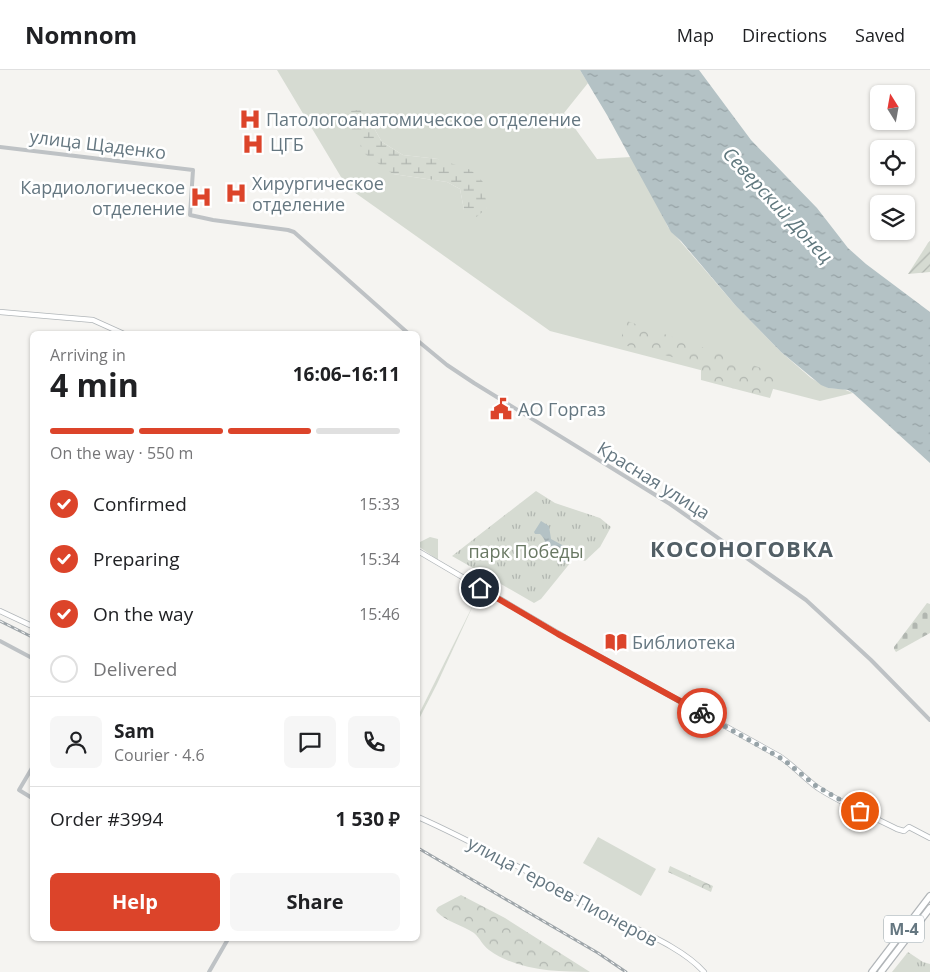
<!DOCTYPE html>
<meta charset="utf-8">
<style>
:root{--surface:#fff;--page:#f6f6f6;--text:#202124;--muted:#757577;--line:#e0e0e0;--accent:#dc442a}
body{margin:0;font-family:"Open Sans",sans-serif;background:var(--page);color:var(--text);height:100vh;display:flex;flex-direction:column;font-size:19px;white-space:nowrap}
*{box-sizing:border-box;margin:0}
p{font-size:16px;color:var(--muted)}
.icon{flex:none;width:28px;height:28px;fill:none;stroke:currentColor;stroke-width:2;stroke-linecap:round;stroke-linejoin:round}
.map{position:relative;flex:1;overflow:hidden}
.details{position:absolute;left:30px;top:261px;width:390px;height:610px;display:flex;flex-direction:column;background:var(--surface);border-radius:8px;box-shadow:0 1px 4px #0004}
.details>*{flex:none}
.needle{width:32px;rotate:349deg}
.buttons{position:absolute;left:870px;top:15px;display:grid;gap:10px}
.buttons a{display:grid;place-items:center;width:45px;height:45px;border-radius:8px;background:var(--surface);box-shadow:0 1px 4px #0004;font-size:25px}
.pin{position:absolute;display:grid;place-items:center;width:42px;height:42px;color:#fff;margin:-21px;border:2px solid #fff;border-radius:50%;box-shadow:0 1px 5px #0007}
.courier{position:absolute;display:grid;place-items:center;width:50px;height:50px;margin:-25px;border:4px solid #dc442a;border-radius:50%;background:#fff;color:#222;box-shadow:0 1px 6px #0007}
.headline em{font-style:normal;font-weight:700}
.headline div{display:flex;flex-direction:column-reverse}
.headline{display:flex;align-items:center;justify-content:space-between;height:85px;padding:0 20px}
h1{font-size:32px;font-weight:700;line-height:38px}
.bar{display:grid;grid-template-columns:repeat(4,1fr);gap:8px 5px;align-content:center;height:60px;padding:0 20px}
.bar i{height:6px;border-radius:4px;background:var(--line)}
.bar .selected{background:var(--accent)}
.bar p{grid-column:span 4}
.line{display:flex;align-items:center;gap:12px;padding:0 20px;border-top:1px solid var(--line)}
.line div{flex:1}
.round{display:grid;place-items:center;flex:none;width:52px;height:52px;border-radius:8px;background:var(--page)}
ol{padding:0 20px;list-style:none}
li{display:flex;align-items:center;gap:15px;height:55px}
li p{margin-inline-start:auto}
li .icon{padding:5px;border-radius:50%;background:var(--accent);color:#fff;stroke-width:4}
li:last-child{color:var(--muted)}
li i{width:28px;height:28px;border:2px solid var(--line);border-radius:50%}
.action{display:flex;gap:10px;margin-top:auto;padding:10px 20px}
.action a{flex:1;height:58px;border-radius:8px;background:var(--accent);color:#fff;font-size:20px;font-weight:700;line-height:58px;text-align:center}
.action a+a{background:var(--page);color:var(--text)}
header{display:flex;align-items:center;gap:30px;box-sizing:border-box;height:70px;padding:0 25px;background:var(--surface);border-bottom:1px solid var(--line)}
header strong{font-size:24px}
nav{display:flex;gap:28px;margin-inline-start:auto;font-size:18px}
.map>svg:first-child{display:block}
</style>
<header>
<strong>Nomnom</strong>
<nav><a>Map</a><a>Directions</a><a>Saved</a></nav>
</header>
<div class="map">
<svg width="930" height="902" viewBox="0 0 930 902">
<defs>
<pattern id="forest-crowns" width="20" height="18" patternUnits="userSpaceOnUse" patternTransform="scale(1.25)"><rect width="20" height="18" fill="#d6dbd2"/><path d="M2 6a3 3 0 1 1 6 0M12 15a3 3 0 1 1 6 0" fill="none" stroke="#b1b6b0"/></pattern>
<pattern id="wetland-marsh" width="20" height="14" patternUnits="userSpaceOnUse" patternTransform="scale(1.25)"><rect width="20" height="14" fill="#d6dbd2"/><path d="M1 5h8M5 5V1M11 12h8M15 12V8" fill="none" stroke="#b1b6b0"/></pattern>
<pattern id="cemetery-stones" width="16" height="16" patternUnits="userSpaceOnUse" patternTransform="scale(1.25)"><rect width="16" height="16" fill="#d6dbd2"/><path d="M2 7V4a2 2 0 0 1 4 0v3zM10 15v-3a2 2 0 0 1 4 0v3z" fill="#b1b6b0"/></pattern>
<pattern id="park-tufts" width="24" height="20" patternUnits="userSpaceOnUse" patternTransform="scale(1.25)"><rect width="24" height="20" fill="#d6dbd2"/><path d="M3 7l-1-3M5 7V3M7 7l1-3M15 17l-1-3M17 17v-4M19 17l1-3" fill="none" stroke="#b1b6b0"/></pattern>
<pattern id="garden-furrows" width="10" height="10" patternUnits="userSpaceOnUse" patternTransform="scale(1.25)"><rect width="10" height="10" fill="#d6dbd2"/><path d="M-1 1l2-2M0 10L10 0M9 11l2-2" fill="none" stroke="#b1b6b0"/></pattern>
<pattern id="water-ripples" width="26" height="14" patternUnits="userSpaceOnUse" patternTransform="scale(1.25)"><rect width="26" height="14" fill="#b4c2c5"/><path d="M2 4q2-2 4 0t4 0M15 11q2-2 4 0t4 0" fill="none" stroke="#96a2a5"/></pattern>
</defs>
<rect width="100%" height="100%" fill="#f5f4f1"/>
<!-- grass -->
<g fill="#d6dbd2" fill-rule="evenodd">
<path d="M277 0H580L588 13 564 43 597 89 631 87 659 138 668 157 736 236 781 282 811 308 828 318 843 319 853 323 820 331 550 261 347 117ZM371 53 382 72 403 85 438 89 487 138 464 140 460 119 447 112 393 104Z"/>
<polygon points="430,467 438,469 438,490 418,476 418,473"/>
<polygon points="476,529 437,614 418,651 418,646"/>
<polygon points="598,767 656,799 641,826 583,793"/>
</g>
<!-- forest -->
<g fill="url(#forest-crowns)">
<polygon points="627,251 778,304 770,328 701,310 701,294 619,274"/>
<polygon points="670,796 713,816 711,822 668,802"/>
<path d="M461 825 505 848 590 902C556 902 518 901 489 880 483 876 480 868 474 863 462 855 447 852 437 842L436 840 438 837Z"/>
</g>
<!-- wetland -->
<polygon fill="url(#wetland-marsh)" points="360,40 371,53 382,72 403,85 438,89 471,100 483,112 487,138 474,149 464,140 460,119 447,112 393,104 365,84 352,61 349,41"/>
<!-- cemetery -->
<polygon fill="url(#cemetery-stones)" points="927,533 930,534 930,563 896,582 894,579 894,577"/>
<!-- park -->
<g fill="url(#park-tufts)">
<polygon points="536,421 555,433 600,448 611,457 600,477 585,491 575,487 541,529 534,533 452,486"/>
<polygon points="908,882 923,892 930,894 930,902 892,902"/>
</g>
<!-- garden -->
<polygon fill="url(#garden-furrows)" points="930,171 930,202 908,204 928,173"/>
<!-- water -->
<g fill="url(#water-ripples)">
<polygon points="580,0 699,0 751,70 817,138 848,178 866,194 930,242 930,393 853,323 848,320 828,318 821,315 781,282 736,236 681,171 671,162 607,45"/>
<path d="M541 451 549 456 551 469 564 476 571 485 566 493 555 487 545 479C546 472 545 469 540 464H535L534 462Z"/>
</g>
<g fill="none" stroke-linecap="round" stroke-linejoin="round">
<!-- major casing -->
<g stroke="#b1b6b9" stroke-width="6">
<g id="major">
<polyline points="0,242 93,250 124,264"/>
<path d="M418 481 566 568 779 686C793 695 804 708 818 718 843 734 871 746 897 759L904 761 909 757 930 768"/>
<polyline points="0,541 32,556"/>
<path d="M418 747C481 775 542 810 603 842 634 859 681 876 704 902"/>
</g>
</g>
<!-- highway casing -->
<g stroke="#b1b5b8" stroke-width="8">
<g id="highway">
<polyline points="872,902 930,826"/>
<polyline points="881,902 930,838"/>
</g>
</g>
<!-- minor -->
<g stroke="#bec2c5" stroke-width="4">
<polyline points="0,77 193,100 190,145 213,150 288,160 294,162 409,264"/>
<polyline points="418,271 447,295 474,313 670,434 806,530 871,590 930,650"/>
<polyline points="0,571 32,588"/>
<polyline points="32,698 19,720 32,728"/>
<polyline points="209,902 228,869"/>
</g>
<!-- major -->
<use href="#major" stroke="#fff" stroke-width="4.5"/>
<!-- highway -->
<use href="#highway" stroke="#fff" stroke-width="5.5"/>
<!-- rail casing -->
<g stroke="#9fa6aa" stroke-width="3">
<g id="rail">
<polyline points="0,551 32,567"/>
<polyline points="418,778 598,883 626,902"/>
</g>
</g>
<!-- rail -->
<use href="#rail" stroke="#fff" stroke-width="1" stroke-dasharray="4" stroke-linecap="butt"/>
</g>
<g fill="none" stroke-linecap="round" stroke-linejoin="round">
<!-- done -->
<polyline stroke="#97a3a8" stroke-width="5" stroke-dasharray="0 9" points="702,643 784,690 816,716 860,741"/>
<!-- route -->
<polyline stroke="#dc442a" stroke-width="6" points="480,518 558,564 702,643"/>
</g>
<!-- icons -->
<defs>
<g id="hospital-bare" transform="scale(1.725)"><path d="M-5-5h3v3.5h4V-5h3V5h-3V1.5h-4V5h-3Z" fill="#dc442a" stroke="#fff" stroke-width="2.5" paint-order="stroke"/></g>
<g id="civic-bare" transform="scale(1.725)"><path d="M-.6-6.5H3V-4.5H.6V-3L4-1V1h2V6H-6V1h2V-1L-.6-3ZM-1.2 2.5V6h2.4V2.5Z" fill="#dc442a" stroke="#fff" stroke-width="2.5" paint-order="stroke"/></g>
<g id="library-bare" transform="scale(1.725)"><path d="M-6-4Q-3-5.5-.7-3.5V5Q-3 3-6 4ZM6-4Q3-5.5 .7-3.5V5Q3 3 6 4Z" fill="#dc442a" stroke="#fff" stroke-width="2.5" paint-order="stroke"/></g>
</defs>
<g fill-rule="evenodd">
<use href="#hospital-bare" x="250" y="49"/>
<use href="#hospital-bare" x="253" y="74"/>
<use href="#hospital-bare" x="236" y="123"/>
<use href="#hospital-bare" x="201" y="127"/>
<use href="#civic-bare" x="501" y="339"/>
<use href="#library-bare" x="616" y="572"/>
</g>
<g text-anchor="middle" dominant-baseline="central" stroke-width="5" stroke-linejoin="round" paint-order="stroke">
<!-- shield labels -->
<rect fill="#fff" stroke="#93a0a7" stroke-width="1" x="884" y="845.5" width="40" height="27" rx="4"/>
<g font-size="16" font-weight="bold" fill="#657781">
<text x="904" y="859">М-4</text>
</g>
<!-- poi labels -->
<g font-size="18" fill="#657781" stroke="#fff" text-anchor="start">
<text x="266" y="49">Патологоанатомическое отделение</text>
<text x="270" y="74">ЦГБ</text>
<text x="252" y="113">Хирургическое<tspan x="252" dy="21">отделение</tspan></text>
<text x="185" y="117" text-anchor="end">Кардиологическое<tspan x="185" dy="21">отделение</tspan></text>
<text x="518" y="339">АО Горгаз</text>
<text x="632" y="572">Библиотека</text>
</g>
<!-- street labels -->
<g font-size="18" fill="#657781" stroke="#fff">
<text transform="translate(98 74) rotate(7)">улица Щаденко</text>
<text transform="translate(654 410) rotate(32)">Красная улица</text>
<text transform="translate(563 821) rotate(28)">улица Героев Пионеров</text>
</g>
<!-- park labels -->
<g font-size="18" fill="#697863" stroke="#fff">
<text x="526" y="481">парк Победы</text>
</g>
<!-- water labels -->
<g font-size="19" font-style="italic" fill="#60787e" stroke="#fff">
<text transform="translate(778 135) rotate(47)">Северский Донец</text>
</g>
<!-- district labels -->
<g font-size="22" font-weight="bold" letter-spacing="1" fill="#525f66" stroke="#fff">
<text x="742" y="478">КОСОНОГОВКА</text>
</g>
</g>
</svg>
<div class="buttons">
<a><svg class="needle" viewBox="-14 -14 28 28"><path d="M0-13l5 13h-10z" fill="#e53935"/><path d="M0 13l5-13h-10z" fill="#757577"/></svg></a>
<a><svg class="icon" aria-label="locate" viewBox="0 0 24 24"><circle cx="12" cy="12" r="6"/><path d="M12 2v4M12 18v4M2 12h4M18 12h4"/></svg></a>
<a><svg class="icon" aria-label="layers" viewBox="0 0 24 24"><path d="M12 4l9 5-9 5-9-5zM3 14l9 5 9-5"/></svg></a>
</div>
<div class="pin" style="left:860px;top:741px;background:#ea580c"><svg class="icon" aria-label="bag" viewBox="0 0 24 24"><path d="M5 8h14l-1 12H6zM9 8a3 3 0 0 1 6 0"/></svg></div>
<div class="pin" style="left:480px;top:518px;background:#1f2937"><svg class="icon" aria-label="home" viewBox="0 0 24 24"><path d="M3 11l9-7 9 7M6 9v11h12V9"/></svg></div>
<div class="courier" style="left:702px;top:643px"><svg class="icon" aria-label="bike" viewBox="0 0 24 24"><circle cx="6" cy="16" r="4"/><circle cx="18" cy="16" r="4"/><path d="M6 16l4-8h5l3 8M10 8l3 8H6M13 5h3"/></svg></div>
<section class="details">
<div class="headline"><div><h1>4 min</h1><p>Arriving in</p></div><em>16:06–16:11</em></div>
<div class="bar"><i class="selected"></i><i class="selected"></i><i class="selected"></i><i></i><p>On the way · 550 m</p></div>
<ol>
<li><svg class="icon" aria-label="check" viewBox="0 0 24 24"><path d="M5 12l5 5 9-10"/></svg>Confirmed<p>15:33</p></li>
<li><svg class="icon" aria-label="check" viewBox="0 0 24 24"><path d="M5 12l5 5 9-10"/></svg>Preparing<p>15:34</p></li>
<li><svg class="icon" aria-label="check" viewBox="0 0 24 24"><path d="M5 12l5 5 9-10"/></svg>On the way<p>15:46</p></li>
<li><i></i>Delivered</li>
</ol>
<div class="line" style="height:90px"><a class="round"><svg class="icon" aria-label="person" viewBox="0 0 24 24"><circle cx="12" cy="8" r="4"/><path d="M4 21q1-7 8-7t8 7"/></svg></a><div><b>Sam</b><p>Courier · 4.6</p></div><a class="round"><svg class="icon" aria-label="chat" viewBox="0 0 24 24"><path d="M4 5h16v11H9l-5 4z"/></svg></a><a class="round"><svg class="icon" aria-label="phone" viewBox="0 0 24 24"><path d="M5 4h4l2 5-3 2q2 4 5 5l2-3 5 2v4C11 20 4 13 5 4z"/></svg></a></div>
<div class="line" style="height:65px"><div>Order #3994</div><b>1 530 ₽</b></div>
<div class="action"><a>Help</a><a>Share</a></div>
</section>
</div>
